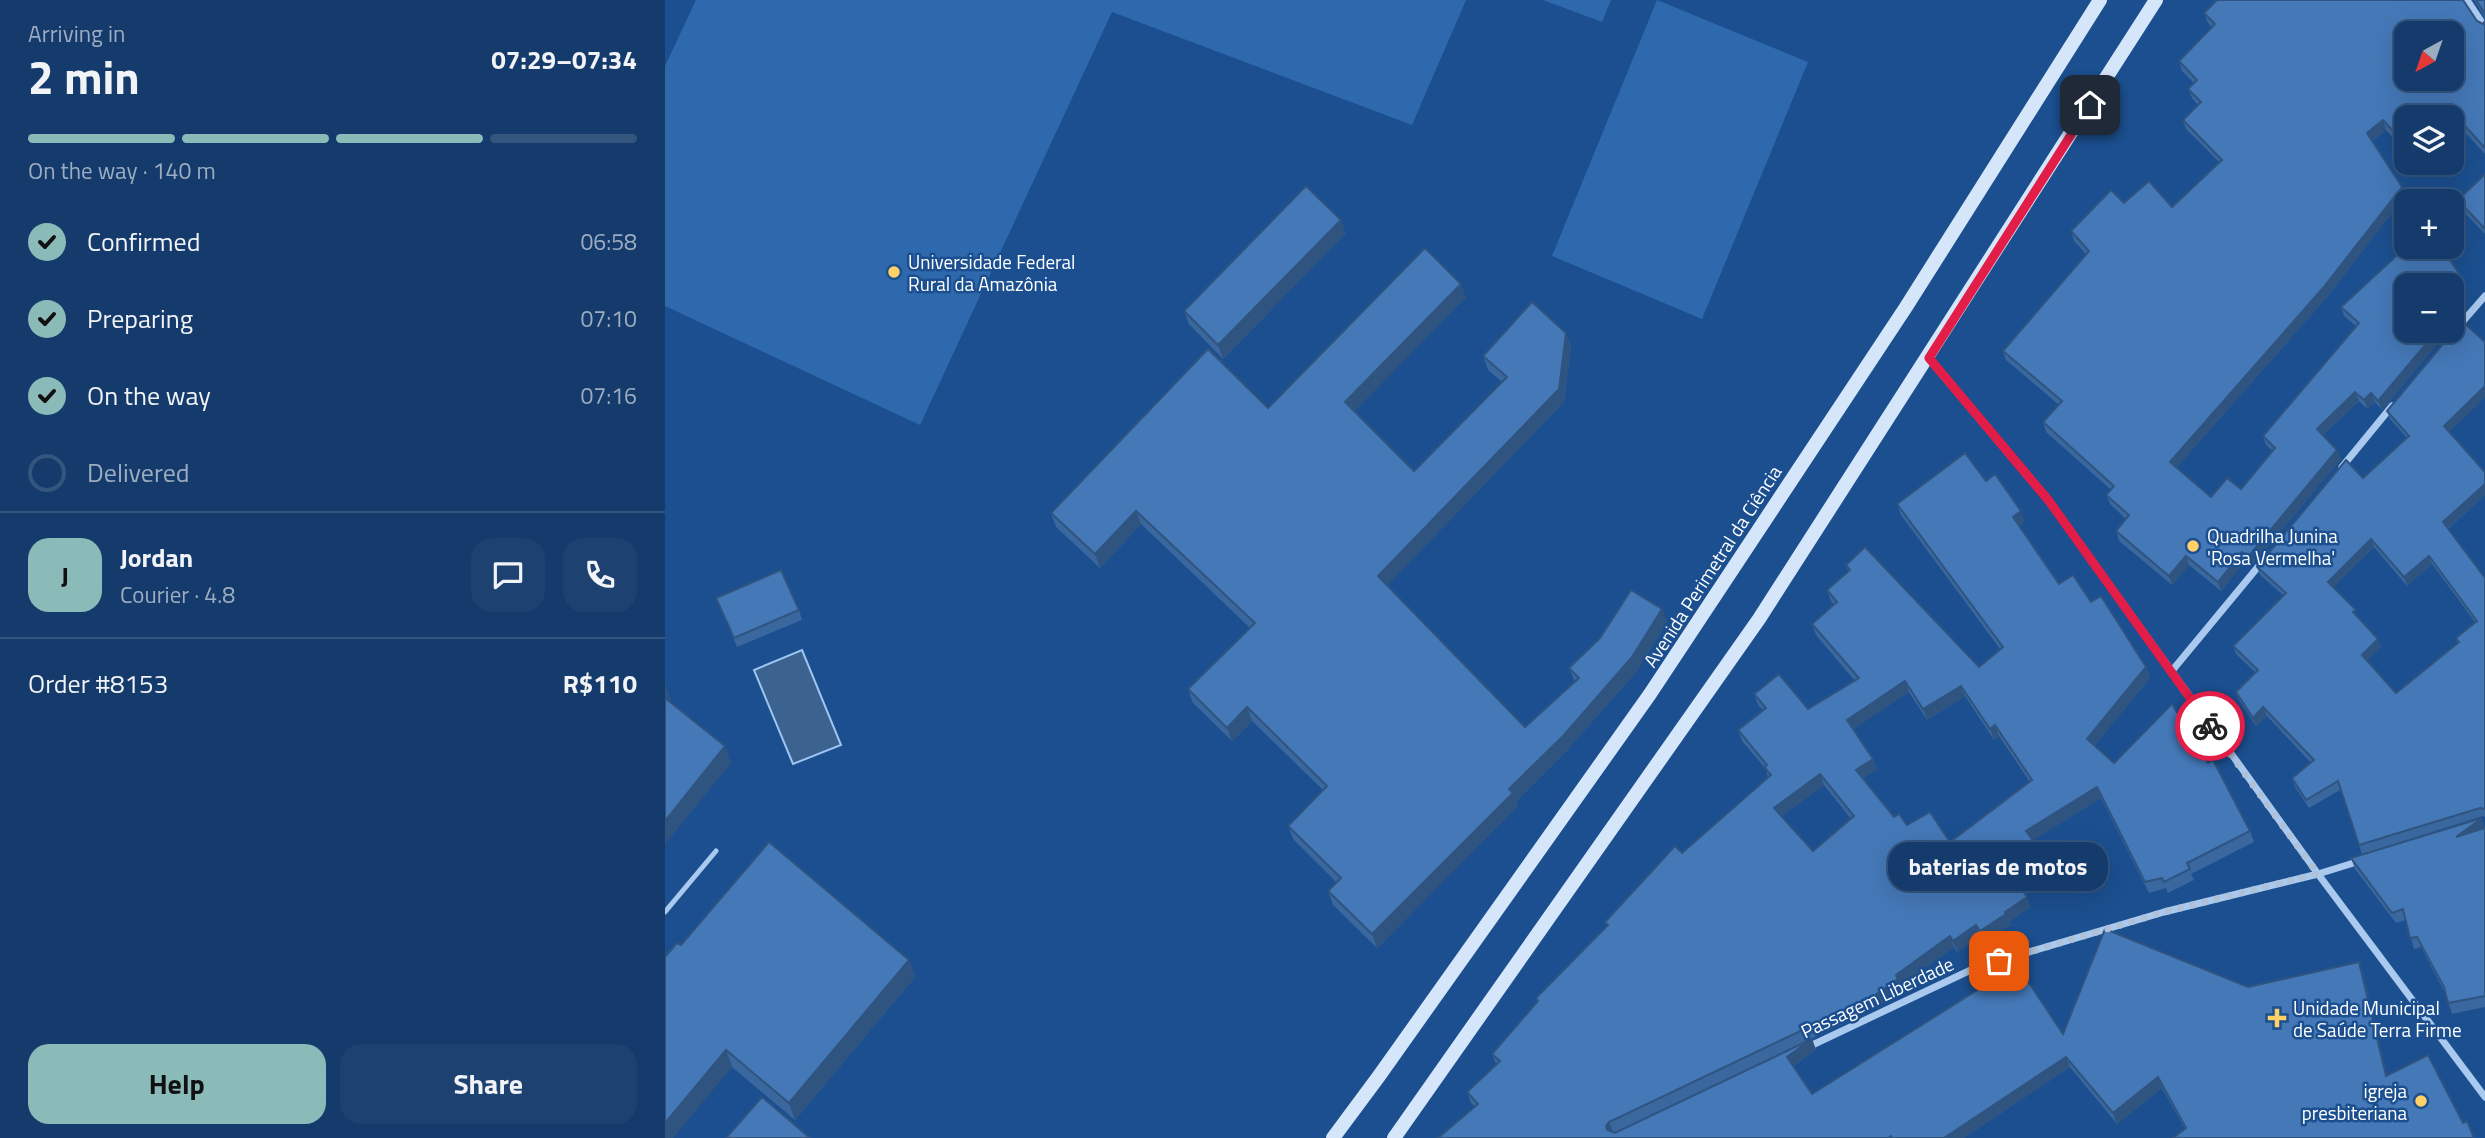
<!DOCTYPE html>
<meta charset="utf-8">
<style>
:root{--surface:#143b6b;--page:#1d4271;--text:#f1f3f6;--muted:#9dadc1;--line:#33557e;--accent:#8bbbb9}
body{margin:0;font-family:"Titillium Web",sans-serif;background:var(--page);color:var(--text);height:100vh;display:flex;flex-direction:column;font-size:26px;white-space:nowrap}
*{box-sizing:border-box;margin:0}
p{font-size:23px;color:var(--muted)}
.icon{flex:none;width:38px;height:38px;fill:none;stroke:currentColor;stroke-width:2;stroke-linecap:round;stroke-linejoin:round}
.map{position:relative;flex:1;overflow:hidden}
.side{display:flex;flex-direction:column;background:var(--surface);width:665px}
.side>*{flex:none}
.needle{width:46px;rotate:220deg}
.fabs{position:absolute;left:1729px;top:21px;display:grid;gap:14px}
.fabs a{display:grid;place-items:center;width:70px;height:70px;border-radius:14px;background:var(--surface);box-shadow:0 7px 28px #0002,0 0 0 2px var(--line);font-size:35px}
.pin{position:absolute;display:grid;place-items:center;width:60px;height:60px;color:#fff;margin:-30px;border-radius:14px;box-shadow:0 4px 10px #0006}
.courier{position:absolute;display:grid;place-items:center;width:70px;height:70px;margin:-35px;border:5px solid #e11d48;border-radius:50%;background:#fff;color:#222;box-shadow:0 2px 9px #0007}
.bubble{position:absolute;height:49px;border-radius:21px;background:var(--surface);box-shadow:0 7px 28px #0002,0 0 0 2px var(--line);font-size:23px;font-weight:700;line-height:49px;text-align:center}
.overview em{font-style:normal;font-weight:700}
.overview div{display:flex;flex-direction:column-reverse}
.overview{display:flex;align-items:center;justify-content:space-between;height:119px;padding:0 28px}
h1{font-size:46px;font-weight:700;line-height:52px}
.bar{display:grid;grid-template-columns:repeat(4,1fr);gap:10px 7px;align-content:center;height:84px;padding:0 28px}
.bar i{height:9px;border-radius:5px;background:var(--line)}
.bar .on{background:var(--accent)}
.bar p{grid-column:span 4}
.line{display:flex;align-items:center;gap:18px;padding:0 28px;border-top:2px solid var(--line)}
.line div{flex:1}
.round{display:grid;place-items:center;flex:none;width:74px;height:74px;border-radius:21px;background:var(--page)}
ol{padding:0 28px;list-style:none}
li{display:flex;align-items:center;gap:21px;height:77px}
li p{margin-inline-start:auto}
li .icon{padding:7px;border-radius:50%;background:var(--accent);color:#111;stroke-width:4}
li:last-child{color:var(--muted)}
li i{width:38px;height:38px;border:4px solid var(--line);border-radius:50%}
.cta{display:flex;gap:14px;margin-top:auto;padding:14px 28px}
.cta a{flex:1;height:80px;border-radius:21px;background:var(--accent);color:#111;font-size:28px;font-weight:700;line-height:80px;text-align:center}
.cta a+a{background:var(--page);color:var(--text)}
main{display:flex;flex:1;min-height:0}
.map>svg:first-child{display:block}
</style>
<main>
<section class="side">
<div class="overview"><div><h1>2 min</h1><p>Arriving in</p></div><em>07:29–07:34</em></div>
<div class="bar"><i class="on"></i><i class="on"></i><i class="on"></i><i></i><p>On the way · 140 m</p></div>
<ol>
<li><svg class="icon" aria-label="check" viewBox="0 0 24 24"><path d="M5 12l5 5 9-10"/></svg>Confirmed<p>06:58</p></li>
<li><svg class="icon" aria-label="check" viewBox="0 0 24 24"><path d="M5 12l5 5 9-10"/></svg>Preparing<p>07:10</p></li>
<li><svg class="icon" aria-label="check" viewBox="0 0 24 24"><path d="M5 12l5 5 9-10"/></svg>On the way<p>07:16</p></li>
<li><i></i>Delivered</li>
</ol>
<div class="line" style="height:126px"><b class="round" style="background:var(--accent);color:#111">J</b><div><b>Jordan</b><p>Courier · 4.8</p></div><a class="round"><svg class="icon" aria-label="chat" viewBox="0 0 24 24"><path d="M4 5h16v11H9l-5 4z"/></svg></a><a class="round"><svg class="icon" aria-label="phone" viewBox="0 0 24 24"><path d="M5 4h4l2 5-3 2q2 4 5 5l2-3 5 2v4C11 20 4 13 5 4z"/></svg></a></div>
<div class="line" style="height:91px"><div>Order #8153</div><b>R$110</b></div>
<div class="cta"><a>Help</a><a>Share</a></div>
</section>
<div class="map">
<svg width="1820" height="1138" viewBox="0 0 1820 1138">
<rect width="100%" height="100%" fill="#1b4f8f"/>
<!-- green -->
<g fill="#2e69ad">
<polygon points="31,0 801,0 747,125 447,12 255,425 0,306 0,66"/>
<polygon points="878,0 946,0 937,22"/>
<polygon points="992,0 1143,62 1037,319 887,256"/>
</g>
<!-- water -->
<polygon fill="#3c6290" stroke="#9cc4f0" stroke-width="2" points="137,650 176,745 128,764 89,670"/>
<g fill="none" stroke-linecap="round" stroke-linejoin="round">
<!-- lane -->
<polyline stroke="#a9c9ee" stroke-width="5" points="0,912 51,851"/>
<!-- street -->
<g stroke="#a9c9ee" stroke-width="7">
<polyline points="1802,0 1820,27"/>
<polyline points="1793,327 1820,296"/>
<polyline points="1263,358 1384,501 1653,874 1820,1097"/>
<polyline points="1677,467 1727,406"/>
<polyline points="1506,672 1597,562"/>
<polyline points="1141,1048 1310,968 1499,912 1653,874 1695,861"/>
</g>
<!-- secondary -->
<g stroke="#d6e6fa" stroke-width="14">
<polyline points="668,1138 714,1076 985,694 1241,307 1435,0"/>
<polyline points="729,1138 1094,619 1491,0"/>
</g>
</g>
<!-- wall -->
<g fill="#3a679d" fill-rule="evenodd">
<path d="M1552 0H1797L1812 21 1818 24 1820 21V154L1795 127 1787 137V117H1741V151L1721 130 1707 141 1737 187 1740 196 1662 297 1511 468 1546 497 1562 478 1576 489 1608 451 1601 445 1598 436 1691 326 1679 316 1676 307 1741 247H1776L1795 275 1798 284 1787 292V285H1741V331H1783L1717 410 1710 402 1702 409 1694 401 1658 435 1672 450 1676 459 1586 567 1580 561 1556 591 1524 565 1507 585 1454 541 1451 531 1461 519 1445 504 1441 495 1446 490 1381 432 1378 422 1394 405 1341 360 1338 351 1421 254 1409 241 1406 231 1446 190 1459 203 1484 181 1507 207 1554 162 1521 129 1518 120 1533 105 1527 98 1523 89 1529 83 1517 71 1514 61 1547 27 1543 23 1539 13ZM1741 33H1787V79H1741Z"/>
<polygon points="1809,0 1820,0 1820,18"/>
<polygon points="1752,163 1767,163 1760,171"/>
<polygon points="1820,174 1820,234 1796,209 1793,200"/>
<polygon points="681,233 558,359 524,324 519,311"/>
<polygon points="801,297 689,411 749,471 837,382 823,370 818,356 901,333 906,346 899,402 722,585 860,727 910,682 904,668 997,609 1002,622 972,671 904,748 851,801 853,806 712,948 668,905 663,891 672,883 628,839 623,826 658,790 587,721 567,741 528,703 523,689 585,628 476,524 435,568 391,527 386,513 603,408"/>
<path d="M1722 411 1784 432 1820 495 1783 529 1820 578V817L1818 816 1697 854 1675 790 1644 808 1630 787 1627 778 1646 763 1602 716 1591 726 1574 700 1571 692 1590 672 1571 654 1568 646 1618 595 1595 575 1592 567 1698 478 1742 438 1725 419ZM1709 547 1742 586 1767 564 1810 622 1791 638 1792 643 1731 693 1702 661 1716 647 1713 639 1694 618 1668 587Z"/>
<path d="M1321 481 1360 522 1354 526 1394 584 1426 602 1481 667 1485 678 1429 746 1449 763 1585 831 1589 842 1526 874 1529 880 1503 893 1501 888 1484 893 1436 798 1368 840 1379 861 1351 882 1365 907 1344 922 1345 925 1319 942 1315 936 1292 952 1289 947 1236 985 1237 990 1211 1008 949 1132 1147 1039 1151 1050 1128 1066 1147 1094 1398 1034 1583 987 1698 973 1722 1075 1798 1123 1520 1129 1497 1088 1452 1124 1405 1067 1299 1138H773L810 1107 806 1103 802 1092 831 1064 827 1054 872 1002 871 998 942 927 940 922 1103 777 1100 768 1077 741 1073 730 1098 710 1093 705 1089 694 1143 709 1190 681 1151 635 1147 624 1169 605 1166 601 1162 590 1183 571 1181 565 1314 667 1335 649 1236 515 1232 504ZM1244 692 1262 720 1300 696 1329 740 1334 736 1365 782 1285 842 1242 825 1229 817 1198 778 1212 769 1208 759 1188 729ZM1159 785 1186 819 1148 851 1117 816Z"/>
<polygon points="51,598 134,610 137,620 72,647"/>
<polygon points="1820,827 1820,1007 1787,1014 1780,993 1756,947 1749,949 1741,920 1731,923 1690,869 1686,858"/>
<polygon points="16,945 244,960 250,977 130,1120 67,1067"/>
</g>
<!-- shaded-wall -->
<g fill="#305480">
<polygon points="1792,117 1795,127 1787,137 1787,124"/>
<polygon points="1718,120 1721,130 1705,142 1702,133"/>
<polygon points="1757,163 1767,163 1760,171"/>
<polygon points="1737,187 1740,196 1662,297 1508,472 1505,462"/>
<polygon points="676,220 681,233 558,359 553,345"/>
<polygon points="1795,275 1798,284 1787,292 1787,285 1780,285"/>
<polygon points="796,284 801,297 685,416 680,402"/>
<polygon points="1788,311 1791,321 1787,326 1787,313"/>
<polygon points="1772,331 1783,331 1717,410 1713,401"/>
<polygon points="901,333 906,346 899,402 718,590 713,576"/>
<polygon points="1820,386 1820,398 1782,434 1779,426"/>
<polygon points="1690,392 1694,401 1655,438 1652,429"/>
<polygon points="1706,393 1710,402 1702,409 1699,400"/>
<polygon points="1672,450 1676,459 1586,567 1583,557"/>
<polygon points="1820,484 1820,495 1781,530 1778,522"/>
<polygon points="471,511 476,524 435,568 430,554"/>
<polygon points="1356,511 1360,522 1352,528 1348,517"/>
<polygon points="1706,539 1709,547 1666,590 1663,582"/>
<polygon points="1577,552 1580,561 1556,591 1553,582"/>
<polygon points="1521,556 1524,565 1507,585 1504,576"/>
<polygon points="1764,556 1767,564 1742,586 1739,577"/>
<polygon points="997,609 1002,622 972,671 904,748 851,801 853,806 712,948 707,934 844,789"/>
<polygon points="1713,639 1716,647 1700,664 1697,655"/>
<polygon points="1481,667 1485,678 1426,750 1422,739"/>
<polygon points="1240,681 1244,692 1186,731 1182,720"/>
<polygon points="0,684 6,700 0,708"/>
<polygon points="1296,686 1300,696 1262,720 1258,709"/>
<polygon points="582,707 587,721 567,741 562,728"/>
<polygon points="1598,707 1602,716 1591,726 1588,718"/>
<polygon points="1330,725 1334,736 1329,740 1325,729"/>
<polygon points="60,746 66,763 0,844 0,821"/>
<polygon points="1208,759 1212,769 1195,780 1191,770"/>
<polygon points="1155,774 1159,785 1113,819 1109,808"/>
<polygon points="1432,787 1436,798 1365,842 1361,831"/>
<polygon points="1817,818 1820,829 1791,837"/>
<polygon points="1375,850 1379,861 1349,884 1345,873"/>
<polygon points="1362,897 1365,907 1344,922 1345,925 1319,942 1315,931"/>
<polygon points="1311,925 1315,936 1292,952 1288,941"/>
<polygon points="1285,936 1289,947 1236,985 1237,990 1211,1008 1207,997 1231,975"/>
<polygon points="244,960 250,977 130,1120 124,1103"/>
<polygon points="1694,962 1698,973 1725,1087 1721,1076"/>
<polygon points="1147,1039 1151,1050 1126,1067 1122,1057"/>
<polygon points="61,1050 67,1067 8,1138 0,1138 0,1123"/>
<polygon points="1401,1057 1405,1067 1299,1138 1279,1138"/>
<polygon points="1493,1077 1497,1088 1452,1124 1448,1113"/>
<polygon points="944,1122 948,1132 945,1138 941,1126"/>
</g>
<!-- building -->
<g fill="#4478b7" stroke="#305480" stroke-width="2" fill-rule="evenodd">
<path d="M1552 0H1798L1812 21 1818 24 1820 21V148L1792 117 1787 124V117H1741V145L1718 120 1702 133 1737 187 1658 288 1505 462 1546 497 1562 478 1576 489 1610 448 1598 436 1694 323 1676 307 1741 247H1776L1795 275 1780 285H1741V331H1772L1713 401 1706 393 1699 400 1690 392 1652 429 1672 450 1583 557 1577 552 1553 582 1521 556 1504 576 1451 531 1464 515 1441 495 1449 486 1378 422 1397 401 1338 351 1424 251 1406 231 1446 190 1459 203 1484 181 1507 207 1557 160 1518 120 1536 102 1523 89 1532 80 1514 61 1550 24 1539 13ZM1741 33H1787V79H1741Z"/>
<polygon points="1811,0 1820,0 1820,14"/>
<polygon points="1820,174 1820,229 1793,200"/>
<polygon points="641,186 676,220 553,345 519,311"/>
<polygon points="760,248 796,284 680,402 749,471 842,377 818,356 867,302 901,333 894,389 713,576 860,727 914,678 904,668 935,638 966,590 997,609 967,657 899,735 844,789 848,793 707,934 663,891 676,878 623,826 662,786 582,707 562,728 523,689 590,623 471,511 430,554 386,513 543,349 603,408"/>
<path d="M1797 321 1820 342V386L1779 426 1820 472V484L1778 522 1820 578V809L1815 808 1694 845 1673 781 1641 800 1627 778 1649 760 1598 707 1588 718 1571 692 1593 670 1568 646 1621 593 1592 567 1681 460 1698 478 1744 436 1722 411ZM1706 539 1739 577 1764 556 1812 621 1791 638 1794 642 1731 693 1697 655 1713 639 1688 612 1691 610 1663 582Z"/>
<path d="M1300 453 1321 481 1330 474 1356 511 1348 517 1394 584 1408 575 1426 602 1436 596 1481 667 1422 739 1449 763 1507 704 1543 763 1548 760 1585 831 1522 863 1525 869 1499 882 1497 878 1480 882 1432 787 1361 831 1375 850 1345 873 1362 897 1340 912 1341 914 1315 931 1311 925 1288 941 1285 936 1231 975 1233 979 1207 997 944 1122 941 1126 942 1130 950 1133 1147 1039 1122 1057 1147 1094 1352 965 1398 1034 1440 929 1583 987 1694 962 1721 1076 1763 1055 1798 1123 1802 1121 1809 1138H1508L1521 1128 1493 1077 1448 1113 1401 1057 1279 1138H1227L1226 1136 1223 1138H773L813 1104 802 1092 835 1061 827 1054 873 1001 871 998 943 925 940 922 1010 846 1017 853 1106 775 1099 767 1102 765 1073 730 1101 708 1089 694 1114 674 1143 709 1194 678 1147 624 1172 602 1162 590 1185 570 1181 565 1200 547 1314 667 1338 647 1232 504ZM1240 681 1258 709 1296 686 1325 729 1330 725 1367 780 1285 842 1265 812 1242 825 1234 814 1229 817 1191 770 1208 759 1182 720ZM1155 774 1189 816 1148 851 1109 808Z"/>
<polygon points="116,570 134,610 69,638 51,598"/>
<polygon points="0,698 60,746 0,821"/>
<polygon points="1817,818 1791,837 1820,828 1820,996 1783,1003 1779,987 1752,937 1745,938 1738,909 1727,913 1686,858"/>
<polygon points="104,842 244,960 124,1103 61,1050 0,1123 0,957 12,943 16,945"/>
<polygon points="97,1097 145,1138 61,1138"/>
</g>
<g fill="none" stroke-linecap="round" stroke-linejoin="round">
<!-- done -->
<polyline stroke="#afc1d8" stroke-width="7" stroke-dasharray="0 12.6" points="1334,961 1499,912 1653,874 1545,726"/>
<!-- route -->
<polyline stroke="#e11d48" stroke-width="9" points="1425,105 1264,358 1384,501 1545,726"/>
</g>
<!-- markers -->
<g fill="#ffd166" stroke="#1b4f8f" stroke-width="2.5">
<circle cx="229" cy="272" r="7"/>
<circle cx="1528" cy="546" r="7"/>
<path d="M1608.5 1007.5h7v7h7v7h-7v7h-7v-7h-7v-7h7z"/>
<circle cx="1756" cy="1101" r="7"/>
</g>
<g text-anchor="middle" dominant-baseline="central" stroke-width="5" stroke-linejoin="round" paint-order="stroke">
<!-- poi labels -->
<g font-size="19" fill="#fff" stroke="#1b4f8f" text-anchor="start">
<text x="243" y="261">Universidade Federal<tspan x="243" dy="22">Rural da Amazônia</tspan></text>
<text x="1542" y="535">Quadrilha Junina<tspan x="1542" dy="22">'Rosa Vermelha'</tspan></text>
<text x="1628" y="1007">Unidade Municipal<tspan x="1628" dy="22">de Saúde Terra Firme</tspan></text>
<text x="1742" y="1090" text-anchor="end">igreja<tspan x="1742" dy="22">presbiteriana</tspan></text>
</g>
<!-- street labels -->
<g font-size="19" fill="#fff" stroke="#1b4f8f">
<text transform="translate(1047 566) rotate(-57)">Avenida Perimetral da Ciência</text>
<text transform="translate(1212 997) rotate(-25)">Passagem Liberdade</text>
</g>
</g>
</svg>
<div class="fabs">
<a><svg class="needle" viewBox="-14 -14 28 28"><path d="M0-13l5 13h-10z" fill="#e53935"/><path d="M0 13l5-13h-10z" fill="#9dadc1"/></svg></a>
<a><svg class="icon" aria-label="layers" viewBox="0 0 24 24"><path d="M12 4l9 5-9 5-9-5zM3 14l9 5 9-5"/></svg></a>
<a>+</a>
<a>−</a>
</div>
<div class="pin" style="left:1334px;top:961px;background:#ea580c"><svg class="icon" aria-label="bag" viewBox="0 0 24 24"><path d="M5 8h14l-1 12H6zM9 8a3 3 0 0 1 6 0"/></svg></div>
<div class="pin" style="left:1425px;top:105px;background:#1f2937"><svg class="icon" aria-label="home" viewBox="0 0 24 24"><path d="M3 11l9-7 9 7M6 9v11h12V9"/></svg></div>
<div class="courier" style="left:1545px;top:726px"><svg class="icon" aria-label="bike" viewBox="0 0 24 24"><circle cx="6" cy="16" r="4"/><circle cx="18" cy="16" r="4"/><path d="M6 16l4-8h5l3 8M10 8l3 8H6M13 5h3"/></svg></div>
<div class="bubble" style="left:1223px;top:842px;width:220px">baterias de motos</div>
</div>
</main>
